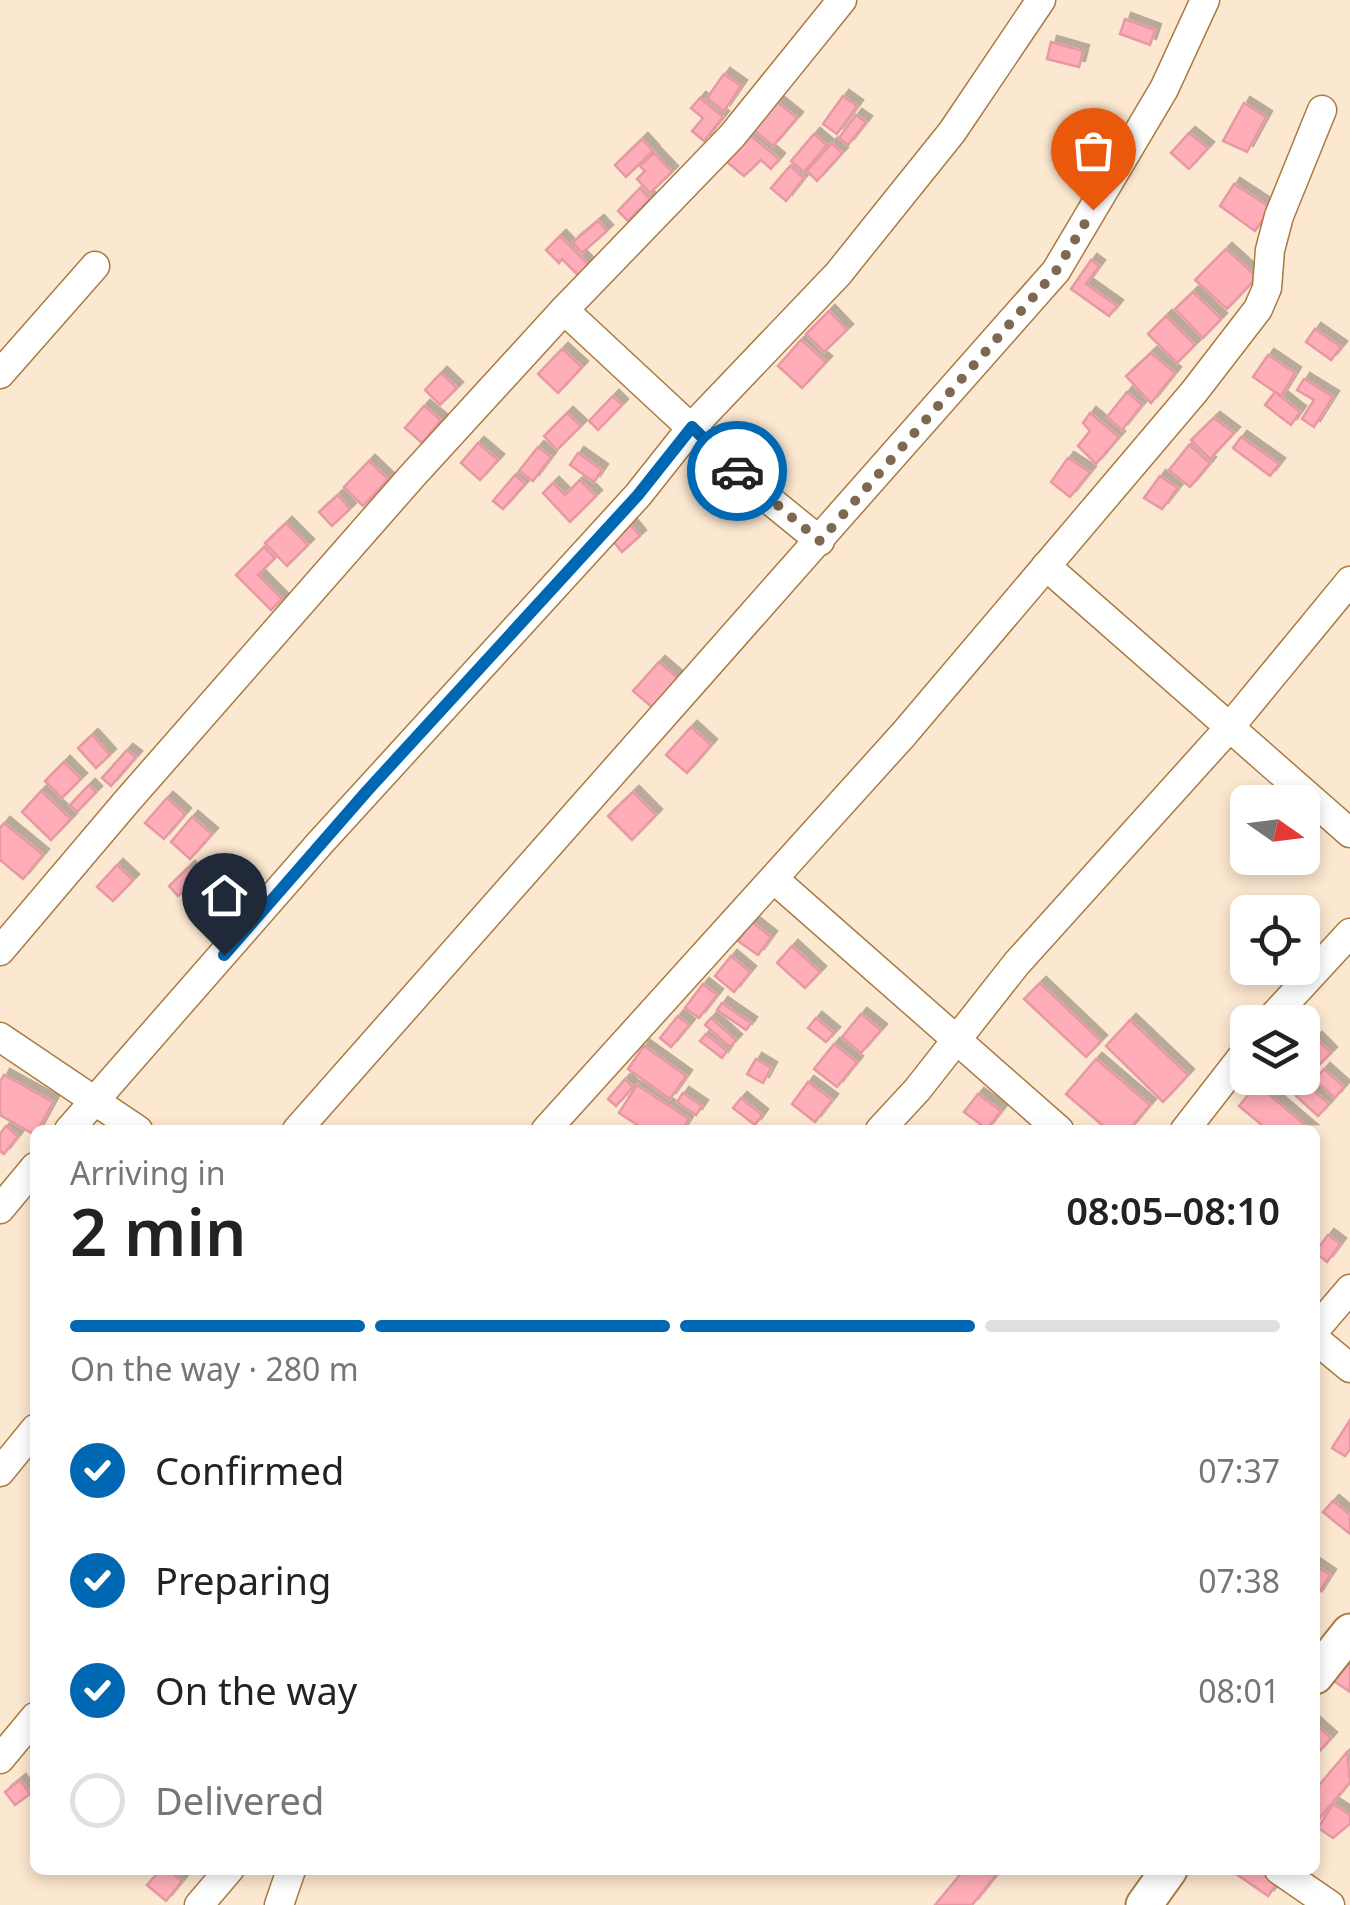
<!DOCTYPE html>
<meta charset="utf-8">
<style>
:root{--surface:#fff;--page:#f2f2f2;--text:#222;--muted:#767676;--line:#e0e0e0;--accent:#0067b3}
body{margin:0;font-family:"Noto Sans",sans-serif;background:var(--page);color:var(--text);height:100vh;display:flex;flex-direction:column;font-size:38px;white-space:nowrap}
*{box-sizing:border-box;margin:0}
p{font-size:32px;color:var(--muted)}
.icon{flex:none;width:55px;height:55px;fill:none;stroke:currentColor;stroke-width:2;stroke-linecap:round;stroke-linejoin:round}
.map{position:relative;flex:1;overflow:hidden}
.drawer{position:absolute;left:30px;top:1125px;width:1290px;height:750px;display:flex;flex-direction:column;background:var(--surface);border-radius:15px;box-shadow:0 5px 15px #0003}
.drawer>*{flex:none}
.needle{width:65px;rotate:104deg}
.tools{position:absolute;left:1230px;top:785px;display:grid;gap:20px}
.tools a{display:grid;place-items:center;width:90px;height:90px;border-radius:15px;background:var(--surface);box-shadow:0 5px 15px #0003;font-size:50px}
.pin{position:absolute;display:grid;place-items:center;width:85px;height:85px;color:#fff;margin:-102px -42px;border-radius:50% 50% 50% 0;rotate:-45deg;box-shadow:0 0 10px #0007}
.pin .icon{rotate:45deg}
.courier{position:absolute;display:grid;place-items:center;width:100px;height:100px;margin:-50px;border:8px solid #0067b3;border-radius:50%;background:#fff;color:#222;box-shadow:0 2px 12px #0007}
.head em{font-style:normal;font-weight:600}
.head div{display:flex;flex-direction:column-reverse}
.head{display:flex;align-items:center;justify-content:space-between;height:170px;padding:0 40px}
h1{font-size:65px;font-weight:600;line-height:75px}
.bar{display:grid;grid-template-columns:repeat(4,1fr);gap:15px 10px;align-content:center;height:120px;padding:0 40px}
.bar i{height:12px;border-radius:8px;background:var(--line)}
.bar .on{background:var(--accent)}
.bar p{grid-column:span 4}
ol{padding:0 40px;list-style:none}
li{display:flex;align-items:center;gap:30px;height:110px}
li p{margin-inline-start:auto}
li .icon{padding:10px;border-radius:50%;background:var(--accent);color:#fff;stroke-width:4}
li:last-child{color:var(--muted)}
li i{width:55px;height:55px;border:5px solid var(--line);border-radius:50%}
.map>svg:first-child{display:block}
</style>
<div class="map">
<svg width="1350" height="1905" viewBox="0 0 1350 1905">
<defs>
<filter id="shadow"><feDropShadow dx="6" dy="-6" stdDeviation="0" flood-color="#0004"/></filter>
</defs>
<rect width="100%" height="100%" fill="#fce7d0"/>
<!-- building -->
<g fill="#ffaeb9" stroke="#e698a3" stroke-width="2.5" filter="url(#shadow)">
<polygon points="1125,19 1155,30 1150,45 1120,34"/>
<polygon points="1051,42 1083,51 1079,67 1047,59"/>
<polygon points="724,74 741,86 724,111 707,98"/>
<polygon points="843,96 857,106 837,134 823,124"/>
<polygon points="700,98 723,117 704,141 692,131 703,118 691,108"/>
<polygon points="776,101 797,118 773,146 753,129"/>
<polygon points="1244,103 1266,117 1247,152 1223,141"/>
<polygon points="856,115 866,122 848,145 839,138"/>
<polygon points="1189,133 1208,148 1189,169 1171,153"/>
<polygon points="814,134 827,145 804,172 791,161"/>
<polygon points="750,135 779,159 771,169 761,160 744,176 727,162"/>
<polygon points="642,139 653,151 626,177 615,165"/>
<polygon points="832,143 842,153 817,181 807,171"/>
<polygon points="654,153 672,172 650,193 637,179 645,171 640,166"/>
<polygon points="790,166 804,178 786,201 771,188"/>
<polygon points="1234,184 1271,208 1255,231 1220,206"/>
<polygon points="640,188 650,199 628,221 618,211"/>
<polygon points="598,221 607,231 582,253 573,242"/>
<polygon points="560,236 592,268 581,278 562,259 559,263 546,250"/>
<polygon points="1226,249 1257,277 1227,309 1195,280"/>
<polygon points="1091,260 1099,266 1086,284 1117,306 1109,316 1071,289"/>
<polygon points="1193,292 1221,319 1203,338 1175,309"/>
<polygon points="829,311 847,330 824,352 806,334"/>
<polygon points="1166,316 1195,345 1177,363 1148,334"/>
<polygon points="1315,329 1341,347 1331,360 1306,342"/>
<polygon points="801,340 826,362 802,388 778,366"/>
<polygon points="562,349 582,367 558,393 538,374"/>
<polygon points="1151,353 1175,373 1151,403 1126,376"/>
<polygon points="1268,355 1295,373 1281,396 1253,377"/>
<polygon points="441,373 457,388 440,405 425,390"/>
<polygon points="1304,379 1333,397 1314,427 1302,419 1314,400 1297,390"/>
<polygon points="1127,392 1142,405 1122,430 1107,417"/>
<polygon points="1275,392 1300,412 1291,425 1265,405"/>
<polygon points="613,396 622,405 598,430 589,421"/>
<polygon points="424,406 441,420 422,443 405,428"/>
<polygon points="567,413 581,426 557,450 544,436"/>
<polygon points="1090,413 1119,437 1096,464 1078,446 1090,431 1083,423"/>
<polygon points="1214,418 1234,433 1210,459 1191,440"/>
<polygon points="1241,437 1279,464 1270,476 1233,448"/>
<polygon points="478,443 498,460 480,480 461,463"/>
<polygon points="1189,445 1210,463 1190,487 1169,470"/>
<polygon points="538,447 551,457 533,481 519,471"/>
<polygon points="578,453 602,470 594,482 570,465"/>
<polygon points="1068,458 1090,472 1070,497 1051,482"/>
<polygon points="369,461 388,479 363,506 344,487"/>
<polygon points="515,475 525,484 503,509 493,501"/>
<polygon points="1160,476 1178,488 1162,509 1144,498"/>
<polygon points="580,480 596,496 570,522 543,493 553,483 565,495"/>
<polygon points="338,495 350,509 332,526 319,512"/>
<polygon points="286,523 308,545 287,566 265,543"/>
<polygon points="631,525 640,536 622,552 613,541"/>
<polygon points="264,547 275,558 258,575 282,599 271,610 236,575"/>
<polygon points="659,662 679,679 653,708 633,691"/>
<polygon points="691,727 711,745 687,773 666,755"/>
<polygon points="92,735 110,755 96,768 78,748"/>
<polygon points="127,750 136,757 111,786 102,778"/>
<polygon points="64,762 81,779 62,798 45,781"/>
<polygon points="89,785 96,792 77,812 70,805"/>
<polygon points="41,791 71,819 51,840 22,812"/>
<polygon points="633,792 656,815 632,840 608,816"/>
<polygon points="167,798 185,814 164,839 145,823"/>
<polygon points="192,817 212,834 190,859 171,842"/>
<polygon points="4,823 43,855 23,879 0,860 0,828"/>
<polygon points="117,865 133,880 113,901 97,887"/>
<polygon points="189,867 199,878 178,896 169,886"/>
<polygon points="226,891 237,903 215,923 204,910"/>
<polygon points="752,922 771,937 758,955 738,941"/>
<polygon points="792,946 820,972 805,988 777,963"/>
<polygon points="731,956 750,972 734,992 715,976"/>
<polygon points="1040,983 1101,1041 1086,1057 1024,999"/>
<polygon points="703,984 717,995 699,1018 685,1008"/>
<polygon points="722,1003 751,1023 746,1030 717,1010"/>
<polygon points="861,1014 881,1030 861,1053 842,1037"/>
<polygon points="678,1016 689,1025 671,1047 660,1038"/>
<polygon points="711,1018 736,1040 730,1047 705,1025"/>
<polygon points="816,1018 834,1033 826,1042 808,1028"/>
<polygon points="1130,1020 1188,1075 1163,1102 1106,1046"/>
<polygon points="706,1034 727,1051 722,1058 700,1041"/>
<polygon points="1316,1038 1331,1053 1320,1064 1305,1050"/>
<polygon points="834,1044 857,1062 837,1087 814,1069"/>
<polygon points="644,1046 686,1076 670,1099 628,1069"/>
<polygon points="756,1059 771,1068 763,1083 747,1074"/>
<polygon points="1096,1059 1150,1105 1129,1130 1108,1130 1066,1094"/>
<polygon points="1324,1069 1344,1087 1335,1098 1315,1080"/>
<polygon points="4,1075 53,1102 35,1135 0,1115 0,1082"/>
<polygon points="625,1079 633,1087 616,1106 608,1099"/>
<polygon points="808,1082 832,1100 815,1122 792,1104"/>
<polygon points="1257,1084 1311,1130 1268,1130 1239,1106"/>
<polygon points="1306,1084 1329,1104 1318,1116 1296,1096"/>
<polygon points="637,1085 689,1119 682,1130 645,1130 619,1113"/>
<polygon points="683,1093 702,1106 696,1115 677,1102"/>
<polygon points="978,1094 1001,1111 987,1129 964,1112"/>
<polygon points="741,1098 762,1115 755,1125 733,1108"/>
<polygon points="6,1126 18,1136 4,1154 0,1151 0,1134"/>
<polygon points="1328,1235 1340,1244 1327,1262 1315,1252"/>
<polygon points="1350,1420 1350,1449 1345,1456 1332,1448"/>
<polygon points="1333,1501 1350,1515 1350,1534 1323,1512"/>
<polygon points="1315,1565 1330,1575 1316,1597 1315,1596"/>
<polygon points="1350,1651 1350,1692 1331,1679"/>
<polygon points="1315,1724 1331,1738 1318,1753 1315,1750"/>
<polygon points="1347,1752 1350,1782 1315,1823 1315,1790"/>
<polygon points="20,1780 30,1794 15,1805 5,1792"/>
<polygon points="1333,1804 1350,1815 1350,1824 1333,1838 1318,1828"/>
<polygon points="160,1870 168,1870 182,1881 166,1901 147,1885"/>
<polygon points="964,1870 1000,1870 972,1905 935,1905"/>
<polygon points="1260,1870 1278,1882 1268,1896 1232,1871"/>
</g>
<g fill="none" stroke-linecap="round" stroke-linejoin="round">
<!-- minor casing -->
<g stroke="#a97b41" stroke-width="31">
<g id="minor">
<polyline points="564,310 761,493 820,541"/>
<polyline points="0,374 95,266"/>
<polyline points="1046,566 1350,833"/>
<polyline points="775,880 1059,1130"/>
<polyline points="0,951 128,800 413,475 564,310 732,136 842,0"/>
<polyline points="1268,1022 1350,933"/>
<polyline points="0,1037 138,1130"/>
<polyline points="69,1130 320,843 638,495 692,427 838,274 952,132 1041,0"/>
<polyline points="297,1130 1056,271 1164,89 1205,0"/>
<polyline points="546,1130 903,735 1194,392 1258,309 1267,288 1270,250 1279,216 1322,110"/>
<polyline points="880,1130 917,1090 1017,963 1229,728 1350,581"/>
<polyline points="1185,1130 1248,1049"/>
<polyline points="0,1209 35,1167"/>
<polyline points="1315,1330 1350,1289"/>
<polyline points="1315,1339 1350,1368"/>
<polyline points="0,1472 35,1429"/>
<polyline points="0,1759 35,1717"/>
<polyline points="1279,1870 1330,1905"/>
<polyline points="199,1905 229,1870"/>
<polyline points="279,1905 291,1870"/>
</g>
</g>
<!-- major casing -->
<g stroke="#a97b41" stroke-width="39">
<g id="major">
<polyline points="1315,1676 1350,1632"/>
<polyline points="1144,1905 1169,1870"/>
</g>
</g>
<!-- minor -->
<use href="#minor" stroke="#fff" stroke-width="28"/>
<!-- major -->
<use href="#major" stroke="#fff" stroke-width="35"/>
</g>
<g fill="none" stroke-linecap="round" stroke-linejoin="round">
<!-- done -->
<polyline stroke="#7d6951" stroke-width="10" stroke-dasharray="0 18" points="737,471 820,541 1056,271 1093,210"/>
<!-- route -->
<polyline stroke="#0067b3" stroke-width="12" points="224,955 367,791 638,495 692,427 737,471"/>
</g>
</svg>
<div class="tools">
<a><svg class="needle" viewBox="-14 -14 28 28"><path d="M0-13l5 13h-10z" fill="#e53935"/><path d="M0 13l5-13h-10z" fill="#767676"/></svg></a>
<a><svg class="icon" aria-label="locate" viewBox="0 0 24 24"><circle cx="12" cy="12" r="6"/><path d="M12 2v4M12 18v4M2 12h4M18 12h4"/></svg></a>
<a><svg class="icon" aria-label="layers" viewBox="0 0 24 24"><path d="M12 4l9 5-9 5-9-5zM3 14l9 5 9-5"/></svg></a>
</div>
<div class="pin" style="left:1093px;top:210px;background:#ea580c"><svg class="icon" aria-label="bag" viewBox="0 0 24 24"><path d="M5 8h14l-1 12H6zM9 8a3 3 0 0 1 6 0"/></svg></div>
<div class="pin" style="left:224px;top:955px;background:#1f2937"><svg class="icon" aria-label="home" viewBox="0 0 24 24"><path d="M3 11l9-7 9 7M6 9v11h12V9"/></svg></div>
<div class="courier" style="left:737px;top:471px"><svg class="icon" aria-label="car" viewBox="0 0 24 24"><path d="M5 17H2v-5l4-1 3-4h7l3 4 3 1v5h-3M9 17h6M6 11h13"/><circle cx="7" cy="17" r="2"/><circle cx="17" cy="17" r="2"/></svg></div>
<section class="drawer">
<div class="head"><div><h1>2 min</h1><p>Arriving in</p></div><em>08:05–08:10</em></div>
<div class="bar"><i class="on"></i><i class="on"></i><i class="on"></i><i></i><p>On the way · 280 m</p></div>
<ol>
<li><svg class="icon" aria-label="check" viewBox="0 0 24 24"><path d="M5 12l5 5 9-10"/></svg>Confirmed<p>07:37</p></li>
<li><svg class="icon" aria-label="check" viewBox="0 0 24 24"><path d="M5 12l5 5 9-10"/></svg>Preparing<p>07:38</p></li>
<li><svg class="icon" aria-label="check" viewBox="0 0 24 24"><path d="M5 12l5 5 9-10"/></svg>On the way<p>08:01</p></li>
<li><i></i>Delivered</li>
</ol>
</section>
</div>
